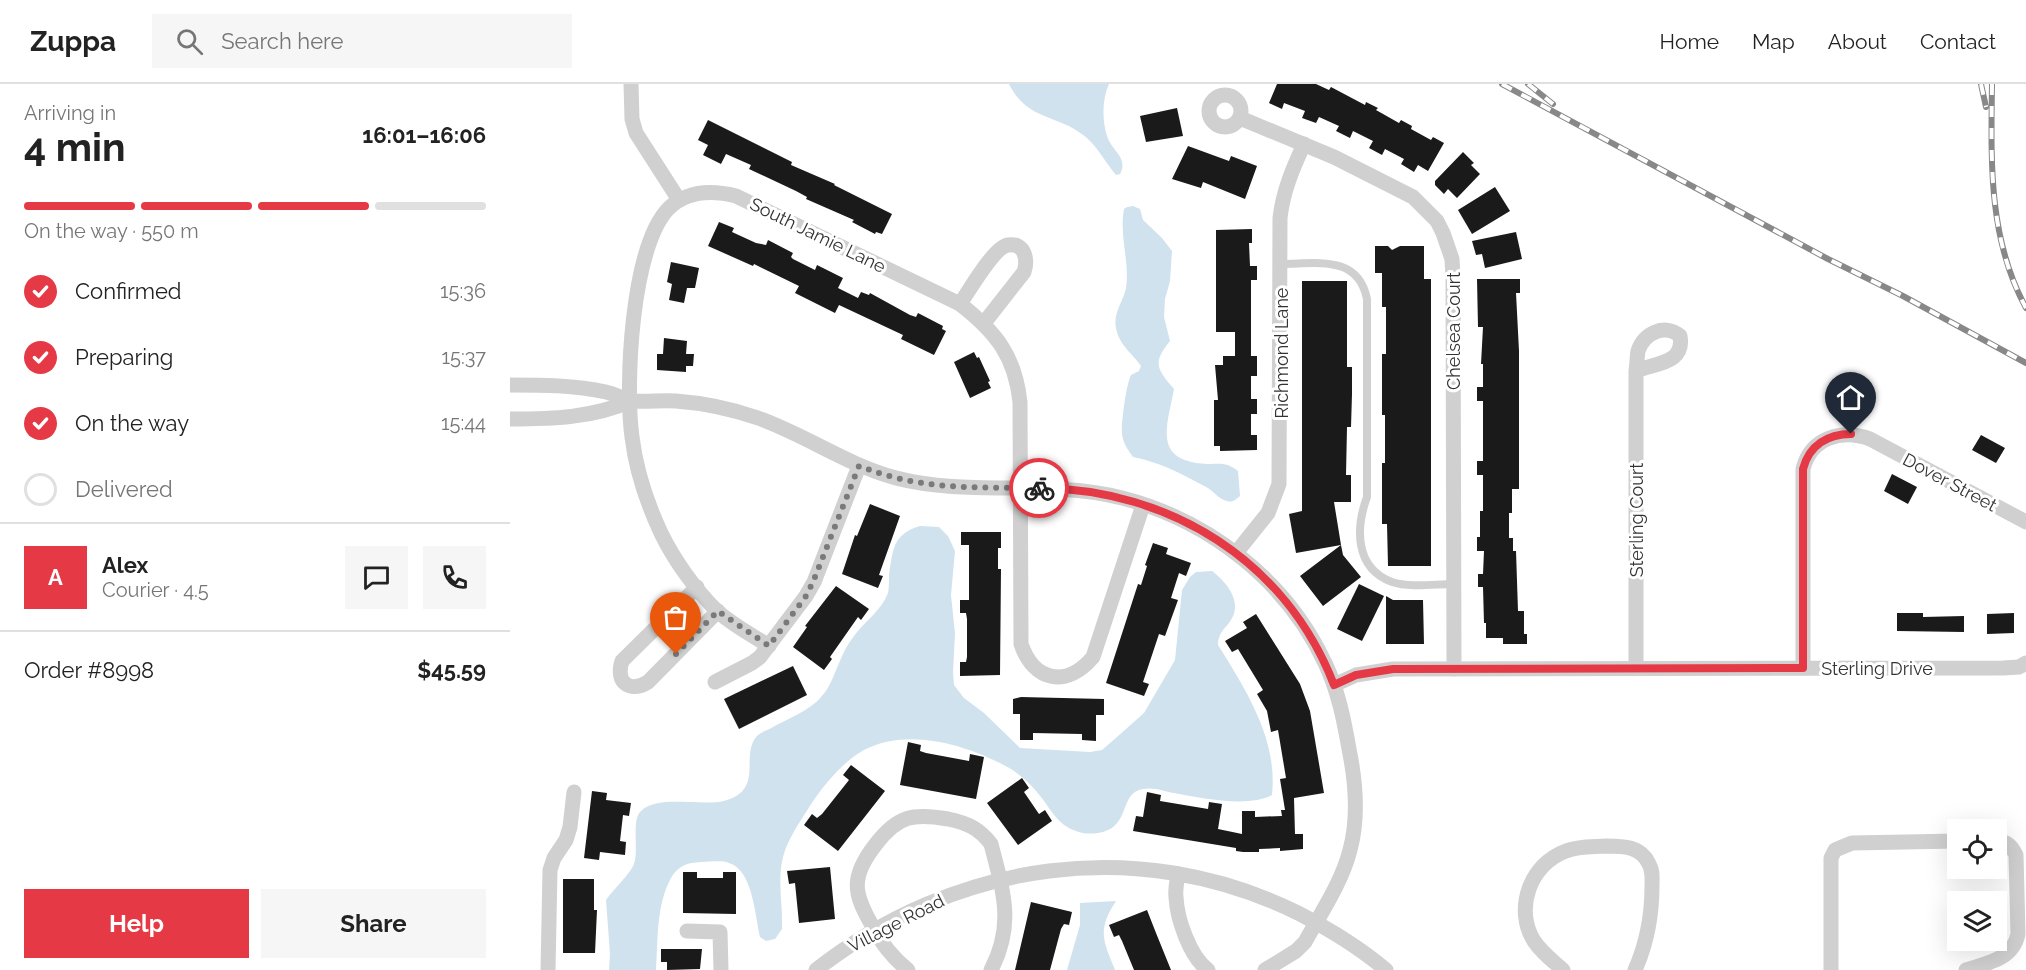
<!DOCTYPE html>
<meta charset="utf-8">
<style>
:root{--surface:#fff;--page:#f6f6f6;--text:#222;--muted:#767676;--line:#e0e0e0;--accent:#e63946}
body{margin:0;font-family:Raleway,sans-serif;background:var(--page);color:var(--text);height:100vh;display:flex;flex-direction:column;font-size:22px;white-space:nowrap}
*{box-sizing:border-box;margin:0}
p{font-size:20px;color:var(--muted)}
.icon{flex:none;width:33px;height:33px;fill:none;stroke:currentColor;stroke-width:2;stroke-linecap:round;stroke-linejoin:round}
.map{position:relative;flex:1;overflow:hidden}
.details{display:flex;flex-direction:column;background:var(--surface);width:510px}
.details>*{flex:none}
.buttons{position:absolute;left:1437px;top:735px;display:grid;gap:12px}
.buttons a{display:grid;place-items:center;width:60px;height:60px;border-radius:0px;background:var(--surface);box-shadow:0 6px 24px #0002;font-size:30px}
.pin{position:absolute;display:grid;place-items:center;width:51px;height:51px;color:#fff;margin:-62px -26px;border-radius:50% 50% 50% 0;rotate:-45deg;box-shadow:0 0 6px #0007}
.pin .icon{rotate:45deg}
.courier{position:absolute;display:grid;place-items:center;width:60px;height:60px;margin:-30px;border:4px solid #e63946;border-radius:50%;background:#fff;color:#222;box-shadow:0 2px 8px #0007}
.overview em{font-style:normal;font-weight:700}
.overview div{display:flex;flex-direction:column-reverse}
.overview{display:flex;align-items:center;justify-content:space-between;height:102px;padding:0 24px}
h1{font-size:39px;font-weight:700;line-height:45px}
.bar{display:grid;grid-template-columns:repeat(4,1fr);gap:9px 6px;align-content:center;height:72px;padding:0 24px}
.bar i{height:8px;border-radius:4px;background:var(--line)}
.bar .current{background:var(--accent)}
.bar p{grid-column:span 4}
.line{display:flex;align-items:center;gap:15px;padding:0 24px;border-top:2px solid var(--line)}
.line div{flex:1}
.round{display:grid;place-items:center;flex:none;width:63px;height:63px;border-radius:0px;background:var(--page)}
ol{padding:0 24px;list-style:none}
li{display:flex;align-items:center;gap:18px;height:66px}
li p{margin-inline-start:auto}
li .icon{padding:6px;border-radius:50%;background:var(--accent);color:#fff;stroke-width:4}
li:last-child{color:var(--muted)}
li i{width:33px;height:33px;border:3px solid var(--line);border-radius:50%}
.cta{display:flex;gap:12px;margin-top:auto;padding:12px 24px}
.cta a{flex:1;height:69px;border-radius:0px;background:var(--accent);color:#fff;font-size:24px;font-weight:700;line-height:69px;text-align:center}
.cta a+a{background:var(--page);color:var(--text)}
header{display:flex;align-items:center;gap:36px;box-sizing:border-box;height:84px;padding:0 30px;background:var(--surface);border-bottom:2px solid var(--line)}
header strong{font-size:28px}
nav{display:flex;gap:33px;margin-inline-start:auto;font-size:21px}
.search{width:420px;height:54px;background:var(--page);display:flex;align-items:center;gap:15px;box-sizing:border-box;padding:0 21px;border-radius:0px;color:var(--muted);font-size:22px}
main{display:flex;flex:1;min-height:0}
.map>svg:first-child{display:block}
</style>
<header>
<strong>Zuppa</strong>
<div class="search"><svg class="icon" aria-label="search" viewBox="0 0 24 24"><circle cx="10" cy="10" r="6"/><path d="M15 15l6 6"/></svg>Search here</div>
<nav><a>Home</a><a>Map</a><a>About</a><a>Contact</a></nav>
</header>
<main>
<section class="details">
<div class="overview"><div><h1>4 min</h1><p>Arriving in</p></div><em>16:01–16:06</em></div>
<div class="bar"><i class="current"></i><i class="current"></i><i class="current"></i><i></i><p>On the way · 550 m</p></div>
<ol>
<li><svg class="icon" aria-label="check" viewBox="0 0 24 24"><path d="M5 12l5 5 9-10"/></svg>Confirmed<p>15:36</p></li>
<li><svg class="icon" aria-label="check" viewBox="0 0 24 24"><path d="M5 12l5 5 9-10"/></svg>Preparing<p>15:37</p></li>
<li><svg class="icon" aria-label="check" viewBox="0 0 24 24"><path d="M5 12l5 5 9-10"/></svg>On the way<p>15:44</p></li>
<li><i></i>Delivered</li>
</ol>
<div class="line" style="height:108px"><b class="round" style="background:var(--accent);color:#fff">A</b><div><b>Alex</b><p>Courier · 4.5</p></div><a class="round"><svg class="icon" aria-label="chat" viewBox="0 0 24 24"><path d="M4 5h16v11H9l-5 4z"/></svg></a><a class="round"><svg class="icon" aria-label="phone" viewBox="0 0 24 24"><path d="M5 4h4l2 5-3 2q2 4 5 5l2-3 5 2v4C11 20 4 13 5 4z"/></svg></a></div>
<div class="line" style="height:78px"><div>Order #8998</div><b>$45.59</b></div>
<div class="cta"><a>Help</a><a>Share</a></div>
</section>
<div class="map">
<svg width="1516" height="886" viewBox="0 0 1516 886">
<rect width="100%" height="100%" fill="#fff"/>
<!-- water -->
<g fill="#cfe2ee">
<path d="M499 0H599C592 15 592 36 597 52 601 66 619 74 610 90L606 91C596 79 588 64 577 54 548 29 518 38 499 0Z"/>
<path d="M623 122 630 125 633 136 652 154 662 167 660 197 655 215 654 233 660 257C642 279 647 285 664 305 657 343 642 377 697 380 712 380 716 378 728 387L730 412C726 415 723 419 717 417 710 416 704 408 698 404 674 391 650 378 623 373 618 366 613 359 612 350 611 340 616 301 621 291L629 287 631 282C622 269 609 261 606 244 603 228 613 219 616 204 620 178 609 152 614 125L617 123Z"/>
<path d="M410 442 429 443 438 452 445 467 441 511 445 550 443 588 444 601 454 614 474 629 510 664 580 668 592 666 607 653 634 629 665 576 672 506 680 493 686 488 702 487C716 498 733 517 721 536 715 545 708 548 708 561 736 606 768 655 762 711 738 724 691 714 664 709 653 707 645 703 633 705 608 709 622 744 588 749 581 750 573 750 566 747 548 741 542 727 531 713 524 703 512 692 501 685 461 662 399 642 354 666 332 678 311 704 298 725 289 739 277 757 273 773 267 797 273 821 272 845L265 855 256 857 250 853C245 832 243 786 219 779 211 776 200 778 191 778 177 779 169 781 161 794 146 821 148 857 146 886H99L100 870 96 816C103 806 120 790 124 780 129 765 121 736 131 727 150 709 196 725 220 715 253 702 230 671 247 652 251 648 258 646 263 643 285 631 308 624 320 600 328 584 332 567 344 552 355 537 371 527 378 509 379 504 379 497 379 491 383 465 383 450 410 442Z"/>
<path d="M606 817C587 846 593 856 605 886H557L570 841V819Z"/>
</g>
<!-- building -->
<g fill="#1a1a1a">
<polygon points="767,0 806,0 819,6 821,3 855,21 856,18 868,24 866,26 889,39 891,36 902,42 901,45 921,56 923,53 934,59 918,87 908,81 904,88 891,80 894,75 875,65 872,71 859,64 863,57 843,47 840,54 826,47 829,42 809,33 806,39 792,34 795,27 774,19 772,25 759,19"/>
<polygon points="667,24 673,52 636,58 630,32"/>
<polygon points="198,36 282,78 281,81 325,100 324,101 382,130 372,150 366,148 365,150 342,138 344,136 296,115 297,113 286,107 239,85 241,81 216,70 211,80 193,71 198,61 188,56"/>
<polygon points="678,62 719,77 721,72 747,82 735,115 693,98 691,104 662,95"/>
<polygon points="953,68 964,79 961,81 970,90 947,114 938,105 934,110 925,101 925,97"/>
<polygon points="985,103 1000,127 962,150 948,126"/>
<polygon points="209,138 224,144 222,148 246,159 256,161 258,156 283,169 281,173 283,175 305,186 307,181 333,194 328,204 348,214 351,208 359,211 360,209 400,231 406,233 408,229 433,242 432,245 436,247 424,271 391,255 393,251 329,221 325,229 285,209 289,202 244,180 243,182 198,162"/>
<polygon points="742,145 742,159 739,159 740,182 747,182 747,196 741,196 741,272 747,272 747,292 741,292 741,315 747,315 747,330 741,330 741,351 747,351 747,366 710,367 710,362 704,362 704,316 708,316 705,281 713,281 713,272 725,272 725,248 706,248 706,146"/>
<polygon points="1006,148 1012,175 975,184 972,170 966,171 962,157"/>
<polygon points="865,162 878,162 882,166 890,162 914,162 914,195 921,195 921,482 878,482 877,440 872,440 872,379 875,379 875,331 872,331 872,270 876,270 876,223 872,223 872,189 865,189"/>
<polygon points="161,178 189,184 185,204 177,204 174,219 159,216 162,200 157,198"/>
<polygon points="967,195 1010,195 1010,209 1006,209 1009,267 1009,405 1002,405 1002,429 999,429 999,454 1003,454 1003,467 1006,467 1008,527 1014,527 1014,550 1017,550 1017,560 993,560 993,554 976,554 976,539 974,539 973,503 968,503 968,490 973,490 974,467 967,467 967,453 970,453 970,427 973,427 973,391 967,391 967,377 973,377 973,317 967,317 967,303 973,303 973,280 971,280 973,243 968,243"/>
<polygon points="792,197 837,197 837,283 842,283 842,310 841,343 837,343 836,391 841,391 841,418 824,418 831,461 786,469 779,430 792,427"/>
<polygon points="154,254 177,257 176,270 184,270 183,282 176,282 176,288 147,286 147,270 153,270"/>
<polygon points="464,268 467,274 469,273 480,297 478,298 481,304 460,314 444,278"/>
<polygon points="1471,351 1495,364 1486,379 1462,366"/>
<polygon points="1382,390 1407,403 1398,420 1374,407"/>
<polygon points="360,420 390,432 369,491 373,492 368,504 332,490 345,451 347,452"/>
<polygon points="451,448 491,448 491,464 488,464 488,485 491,485 490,591 450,592 450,578 456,578 457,573 457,535 456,529 450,529 450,516 459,516 459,461 451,461"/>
<polygon points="643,459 658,464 656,470 681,479 676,492 669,489 661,514 668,516 655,552 649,550 633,598 639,600 634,612 596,599 628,500 631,501 637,482 635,481"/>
<polygon points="831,461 833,471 851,493 813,522 790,492"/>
<polygon points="849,500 874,512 852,557 827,545"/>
<polygon points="326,502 359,525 351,536 348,533 320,573 322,575 314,586 283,563 297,543 295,542"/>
<polygon points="876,512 883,516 913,516 914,560 876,560"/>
<polygon points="1387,529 1413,529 1413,533 1454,532 1454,548 1387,547"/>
<polygon points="1504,529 1504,549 1477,550 1477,530"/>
<polygon points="746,530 790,600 800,627 814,709 784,714 785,750 793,750 793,765 770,767 770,764 749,765 749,768 733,768 726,767 726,764 623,747 626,732 633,733 637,708 651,711 650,717 698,725 699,718 712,720 708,745 732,750 732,727 745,727 745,733 772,732 771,726 775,726 770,695 776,694 768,646 761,648 757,627 747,610 753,606 728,565 722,568 715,557 737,544 733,538"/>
<polygon points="283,582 297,611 229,645 214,615"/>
<polygon points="511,613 594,615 594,631 586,631 586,657 572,656 572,650 523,649 523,656 510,656 510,630 503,630 503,615"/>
<polygon points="398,658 411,661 410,667 416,669 459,677 460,670 474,673 466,715 390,701"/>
<polygon points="341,681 375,707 328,767 294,741 302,730 307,734 312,730 339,696 333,691"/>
<polygon points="512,694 519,704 514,708 529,730 535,726 542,737 508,761 477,719"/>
<polygon points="82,707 97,709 96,716 121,719 119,732 113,731 110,757 116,758 115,771 90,768 89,776 74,774"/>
<polygon points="320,783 325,835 289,839 285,799 279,800 277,787"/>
<polygon points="173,788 187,788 187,794 213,794 213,788 226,788 226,830 173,829"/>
<polygon points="53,795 84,795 84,826 87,826 85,869 53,869"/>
<polygon points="521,818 562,828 559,841 554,840 551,845 540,886 505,886"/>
<polygon points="637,826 646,849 661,886 624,886 612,857 609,851 604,853 599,841"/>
<polygon points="151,865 192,865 190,885 157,886 157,878 151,878"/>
</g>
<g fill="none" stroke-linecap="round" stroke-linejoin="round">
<!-- service -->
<path stroke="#d0d0d0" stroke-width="8" d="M771 180C806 180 848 170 857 215V413C846 443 844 484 882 498 900 504 925 500 944 500"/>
<!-- minor -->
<g stroke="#d0d0d0" stroke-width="15">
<polyline points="121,0 122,35 126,49 169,116"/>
<circle cx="715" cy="27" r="16"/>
<polyline points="730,34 824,73 903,113 927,137 933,149 942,175 943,194 944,585"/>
<path d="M450 220C459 207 484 163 498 161 515 158 518 176 514 188L474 239"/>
<path d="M0 301C32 301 64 301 96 308 105 310 114 316 124 317 138 318 152 316 166 317 193 319 222 325 248 334 296 351 337 381 386 394 460 413 537 395 612 414 699 436 777 497 815 579 828 606 834 636 839 665 846 699 849 733 840 766 832 798 811 829 795 858L786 867 755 886"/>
<path d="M0 335C42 335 82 334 121 317"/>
<path d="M726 469 758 429 769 400 770 134C773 107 783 84 794 60"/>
<path d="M187 503 112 577C105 599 120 609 138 598L208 527"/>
<path d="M259 562C242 551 221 540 206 526 185 505 164 476 151 449 137 419 126 386 122 353 115 302 121 162 159 124 178 106 202 106 226 112L450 220C486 248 505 272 510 318L511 560C524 598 557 604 583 573L633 421"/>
<path d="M1126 584V287C1127 280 1127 273 1128 267 1134 249 1155 239 1170 252 1175 280 1145 279 1126 287"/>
<path d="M1293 584V385C1301 353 1332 345 1360 355L1516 438"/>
<polyline points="205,598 242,579 250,573 296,512 304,498 349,382"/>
<polyline points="824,601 846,591 883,585 1493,584 1509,583 1516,579"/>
<path d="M668 790C667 797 665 806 666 813 667 835 680 873 698 886"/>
<polyline points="177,847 210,848 211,886"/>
<polyline points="38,886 40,786 44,774 56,756 60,743 64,708"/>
<path d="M306 886C445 777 628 750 788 829 819 845 849 863 876 886"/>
<path d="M398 886C382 873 373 861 363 843 343 809 340 793 366 760 388 731 404 729 438 735 457 739 469 744 481 760 493 807 505 840 481 886"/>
<path d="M1053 886C1043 877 1032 869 1024 857 1004 825 1020 780 1056 767 1068 762 1083 763 1096 762 1113 762 1131 762 1139 780 1143 787 1142 794 1142 802 1142 832 1137 859 1125 886"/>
<polyline points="1321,886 1321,774 1325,766 1342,759 1448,757"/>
<path d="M1456 886C1478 879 1503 875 1508 850L1506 771C1501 761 1497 758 1486 756"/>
</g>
<!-- rail casing -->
<g stroke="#888" stroke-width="6">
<g id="rail">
<polyline points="992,0 1318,175 1393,212 1516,279"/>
<polyline points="1018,0 1043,20"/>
<polyline points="1471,0 1476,23"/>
<path d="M1482 0C1481 77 1478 154 1516 224"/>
</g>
</g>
<!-- rail -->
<use href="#rail" stroke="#fff" stroke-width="4" stroke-dasharray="11" stroke-linecap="butt"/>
</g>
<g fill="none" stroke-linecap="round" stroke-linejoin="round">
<!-- done -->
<path stroke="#7a7a7a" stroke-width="6" stroke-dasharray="0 10.8" d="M166 570 208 527 259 562 296 512 303 498 349 382C414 407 462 403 529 404"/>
<!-- route -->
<path stroke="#e63946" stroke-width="8" d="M529 404C660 405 776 477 824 601L846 591 883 585 1293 584V385C1299 361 1318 350 1341 350"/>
</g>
<g text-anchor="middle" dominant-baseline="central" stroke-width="6" stroke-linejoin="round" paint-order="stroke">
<!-- street labels -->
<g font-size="18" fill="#333" stroke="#fff">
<text transform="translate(308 151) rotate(26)">South Jamie Lane</text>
<text transform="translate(943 247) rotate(-90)">Chelsea Court</text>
<text transform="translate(771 269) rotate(-90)">Richmond Lane</text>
<text transform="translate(1440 398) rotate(28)">Dover Street</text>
<text transform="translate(1126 436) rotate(-90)">Sterling Court</text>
<text x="1367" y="584">Sterling Drive</text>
<text transform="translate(386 839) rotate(-27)">Village Road</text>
</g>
</g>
</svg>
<div class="buttons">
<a><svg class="icon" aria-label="locate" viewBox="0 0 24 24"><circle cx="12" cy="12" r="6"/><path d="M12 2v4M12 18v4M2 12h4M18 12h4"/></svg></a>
<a><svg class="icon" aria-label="layers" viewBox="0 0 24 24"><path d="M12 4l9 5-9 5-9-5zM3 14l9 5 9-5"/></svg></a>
</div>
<div class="pin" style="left:166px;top:570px;background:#ea580c"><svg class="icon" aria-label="bag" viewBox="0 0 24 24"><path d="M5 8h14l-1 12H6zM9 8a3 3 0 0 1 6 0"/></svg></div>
<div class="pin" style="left:1341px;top:350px;background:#1f2937"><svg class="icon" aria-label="home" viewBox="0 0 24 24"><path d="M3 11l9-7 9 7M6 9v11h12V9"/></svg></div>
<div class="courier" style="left:529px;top:404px"><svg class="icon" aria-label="bike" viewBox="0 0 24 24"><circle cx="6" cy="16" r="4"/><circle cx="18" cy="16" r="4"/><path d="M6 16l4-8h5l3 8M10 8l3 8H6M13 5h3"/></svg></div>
</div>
</main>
